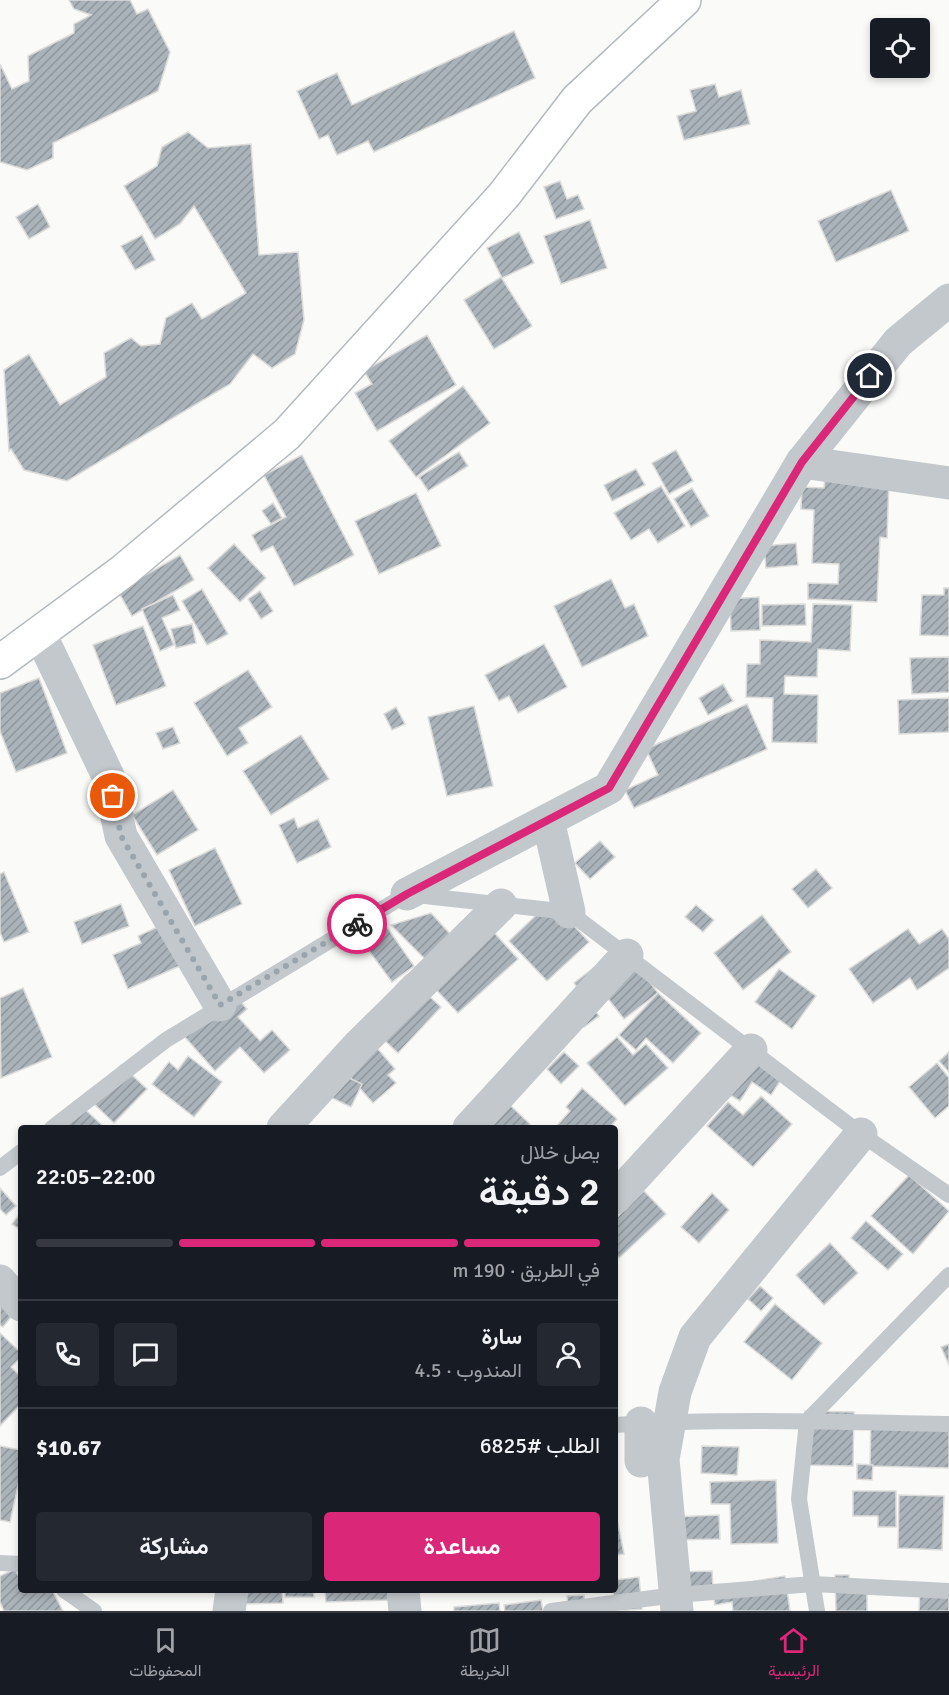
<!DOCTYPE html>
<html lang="ar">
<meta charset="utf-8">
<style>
:root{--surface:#171b24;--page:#242831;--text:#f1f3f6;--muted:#9ea1a6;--line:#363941;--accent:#db2777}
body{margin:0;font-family:Signika,Vazirmatn,sans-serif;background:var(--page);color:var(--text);direction:rtl;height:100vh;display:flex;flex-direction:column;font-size:22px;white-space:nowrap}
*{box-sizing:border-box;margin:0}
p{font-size:20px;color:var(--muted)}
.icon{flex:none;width:33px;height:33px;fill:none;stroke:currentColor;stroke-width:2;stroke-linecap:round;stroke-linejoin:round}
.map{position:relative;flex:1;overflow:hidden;direction:ltr}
.panel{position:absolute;left:18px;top:1125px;width:600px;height:468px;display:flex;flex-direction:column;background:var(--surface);border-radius:6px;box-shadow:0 3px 9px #0003;direction:rtl}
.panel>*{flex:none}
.controls{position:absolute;left:870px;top:18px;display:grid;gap:12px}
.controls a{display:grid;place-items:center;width:60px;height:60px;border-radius:6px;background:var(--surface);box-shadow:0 3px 9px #0003;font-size:30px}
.pin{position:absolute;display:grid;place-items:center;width:51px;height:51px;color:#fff;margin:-26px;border:3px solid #fff;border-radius:50%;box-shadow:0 2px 6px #0007}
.courier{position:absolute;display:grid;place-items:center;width:60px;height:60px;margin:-30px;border:4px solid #db2777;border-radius:50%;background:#fff;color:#222;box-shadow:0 2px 8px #0007}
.summary em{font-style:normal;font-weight:600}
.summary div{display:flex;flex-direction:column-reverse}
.summary{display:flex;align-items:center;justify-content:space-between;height:102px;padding:0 18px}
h1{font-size:39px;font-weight:600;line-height:45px}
.bar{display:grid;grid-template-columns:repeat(4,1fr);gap:9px 6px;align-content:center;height:72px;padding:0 18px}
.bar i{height:8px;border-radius:4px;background:var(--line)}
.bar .current{background:var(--accent)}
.bar p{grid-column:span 4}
.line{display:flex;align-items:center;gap:15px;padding:0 18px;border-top:2px solid var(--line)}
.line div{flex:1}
.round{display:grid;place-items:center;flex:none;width:63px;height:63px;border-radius:6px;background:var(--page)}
.primary-button{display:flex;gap:12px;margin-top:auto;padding:12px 18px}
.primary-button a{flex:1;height:69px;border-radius:6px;background:var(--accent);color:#fff;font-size:24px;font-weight:600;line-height:69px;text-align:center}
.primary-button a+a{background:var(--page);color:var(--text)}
.tab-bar{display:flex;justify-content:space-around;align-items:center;height:84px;border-top:2px solid var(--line);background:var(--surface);font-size:16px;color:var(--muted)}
.tab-bar a{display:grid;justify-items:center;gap:3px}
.tab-bar .current{color:var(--accent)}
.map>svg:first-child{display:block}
</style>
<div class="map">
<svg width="949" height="1611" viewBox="0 0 949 1611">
<defs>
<pattern id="building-hatch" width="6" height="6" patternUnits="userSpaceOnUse" patternTransform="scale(1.5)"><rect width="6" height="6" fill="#aab3b9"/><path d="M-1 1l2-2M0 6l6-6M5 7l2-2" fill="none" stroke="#8e969c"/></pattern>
</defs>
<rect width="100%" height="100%" fill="#fafaf8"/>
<!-- building -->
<g fill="url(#building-hatch)" stroke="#dcdcda" stroke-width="1.5">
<polygon points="69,0 130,0 137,14 148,9 170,52 158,91 53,143 53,158 27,170 0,162 0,64 12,89 29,81 28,56 74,33 74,24 91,15 74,9"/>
<polygon points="514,31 535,78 374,152 368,141 337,155 328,135 319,139 297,91 337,73 352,105"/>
<polygon points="715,84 719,97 741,90 750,124 684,140 677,116 696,111 690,90"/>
<polygon points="188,132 208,148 251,144 259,255 298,252 304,320 295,354 272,368 253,354 230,384 67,481 24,470 11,449 9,451 4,370 29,354 60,405 106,377 104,353 131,338 141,346 160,344 166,318 192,303 202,319 246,293 194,206 180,224 155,239 124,186 157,166 162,147"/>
<polygon points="560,181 567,199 578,195 584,209 556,219 544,187"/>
<polygon points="891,190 909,231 836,262 818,221"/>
<polygon points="38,204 50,227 29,239 16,217"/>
<polygon points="590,220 607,268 561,284 544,236"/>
<polygon points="519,232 534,263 502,278 487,248"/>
<polygon points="142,235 155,260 135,270 121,246"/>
<polygon points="501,277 532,326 494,349 464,300"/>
<polygon points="427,335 456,385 377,431 355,393 372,384 364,371"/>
<polygon points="463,386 490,423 416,477 389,441"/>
<polygon points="676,450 693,481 669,494 652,463"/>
<polygon points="459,452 468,466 428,491 419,477"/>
<polygon points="302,455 354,555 294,586 273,546 261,552 252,535 286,517 264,475"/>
<polygon points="636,469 645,485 612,501 604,485"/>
<polygon points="825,477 889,480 887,538 880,537 877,602 808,599 808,583 838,584 839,564 812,563 814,510 801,509 802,487 824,488"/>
<polygon points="661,486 685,526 658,543 649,529 631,540 614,513"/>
<polygon points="692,488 709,516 691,527 674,499"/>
<polygon points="416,493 441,546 379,574 355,521"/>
<polygon points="273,503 282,518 271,524 262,511"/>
<polygon points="796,543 798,565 766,568 764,546"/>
<polygon points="234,544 266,578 240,602 208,568"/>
<polygon points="180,555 194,580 132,616 118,591"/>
<polygon points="611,579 625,608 634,604 648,636 582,667 554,606"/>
<polygon points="944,588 949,588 949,636 920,635 922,595 944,595"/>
<polygon points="202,589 228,634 207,645 182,601"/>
<polygon points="260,591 273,611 261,619 248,599"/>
<polygon points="173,595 180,610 162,618 174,645 160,651 142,609"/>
<polygon points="759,597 760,630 731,631 730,599"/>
<polygon points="805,604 806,625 762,626 762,605"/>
<polygon points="813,604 852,605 850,651 818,649 817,677 785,676 784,694 818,695 817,743 772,742 773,698 746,697 747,664 760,664 760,640 811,642"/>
<polygon points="192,624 196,643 176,648 171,629"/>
<polygon points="143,626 166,686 116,705 93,645"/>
<polygon points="544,644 567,687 518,713 509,696 499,701 485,675"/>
<polygon points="949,657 949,692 912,694 910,658"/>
<polygon points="248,670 272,707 239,728 248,743 227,756 194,703"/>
<polygon points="39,678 67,753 16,772 0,731 0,693"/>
<polygon points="723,684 733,701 708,715 699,698"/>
<polygon points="949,698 949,732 899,734 898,700"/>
<polygon points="747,704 767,749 634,808 625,790 658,775 646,749"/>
<polygon points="474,706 493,786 447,796 428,717"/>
<polygon points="396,707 405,724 392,730 384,714"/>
<polygon points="173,727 180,743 163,749 156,733"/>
<polygon points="301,735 329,779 271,815 243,771"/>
<polygon points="173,790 198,830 157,855 132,815"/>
<polygon points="294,818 298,828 318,819 331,847 297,863 279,825"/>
<polygon points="600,841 615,857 590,879 575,863"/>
<polygon points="215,848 242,904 195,926 169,870"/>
<polygon points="816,869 832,888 808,908 792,889"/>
<polygon points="4,872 29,932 4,942 0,932 0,874"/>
<polygon points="551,901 589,942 547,981 509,941"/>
<polygon points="121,904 129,926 82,944 74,922"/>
<polygon points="696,905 714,920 703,932 685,917"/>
<polygon points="431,913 451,935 427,961 391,925"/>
<polygon points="762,915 791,952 743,990 714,953"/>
<polygon points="166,923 184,964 128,989 113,955 141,943 138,936"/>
<polygon points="384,923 414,966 392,982 361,940"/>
<polygon points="489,927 518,959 458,1013 429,982"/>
<polygon points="908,929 919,944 942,929 949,939 949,968 917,990 910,978 873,1003 849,969"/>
<polygon points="622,946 658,993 624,1019 603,992 589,1003 599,1016 584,1027 568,1007 583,996 574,983"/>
<polygon points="779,969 816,996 792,1029 755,1002"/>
<polygon points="406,975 441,1007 398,1053 364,1021"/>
<polygon points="23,988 52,1057 1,1078 0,998"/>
<polygon points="232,993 247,1009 238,1017 260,1041 272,1030 290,1050 264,1073 240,1047 215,1071 184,1036"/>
<polygon points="658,993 701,1033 673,1063 646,1038 636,1050 619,1035"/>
<polygon points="617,1037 633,1055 646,1044 668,1068 625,1106 587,1063"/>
<polygon points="740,1038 788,1069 771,1095 752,1082 740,1101 722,1090"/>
<polygon points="371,1041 395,1069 388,1075 396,1083 373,1103 342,1068"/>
<polygon points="564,1052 579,1066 561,1084 547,1069"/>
<polygon points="949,1052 949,1072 939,1061"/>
<polygon points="188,1056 222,1082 194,1117 152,1084 169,1062 178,1070"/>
<polygon points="937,1063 949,1078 949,1106 935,1118 909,1087"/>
<polygon points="121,1065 147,1089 114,1123 88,1098"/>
<polygon points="322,1065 362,1084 351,1107 311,1088"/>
<polygon points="582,1088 617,1119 609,1128 555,1128 570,1111 566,1107"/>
<polygon points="496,1092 530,1124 527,1128 472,1128"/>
<polygon points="761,1096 792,1124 753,1167 707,1126 728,1102 743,1115"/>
<polygon points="76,1101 105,1128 51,1128"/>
<polygon points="909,1175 949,1211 913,1254 871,1216"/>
<polygon points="0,1188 16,1206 6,1215 0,1209"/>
<polygon points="644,1191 666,1214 619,1258 615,1254 615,1219"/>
<polygon points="712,1193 729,1210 699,1243 681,1227"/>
<polygon points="21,1212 21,1230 12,1224"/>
<polygon points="866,1221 903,1254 888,1270 851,1238"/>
<polygon points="830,1243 858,1273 824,1305 796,1275"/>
<polygon points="0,1286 21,1304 3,1327 0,1325"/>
<polygon points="760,1286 773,1298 761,1311 748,1299"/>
<polygon points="775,1304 822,1343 792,1380 744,1342"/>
<polygon points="0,1333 21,1353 21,1357 11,1367 21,1377 21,1404 0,1426"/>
<polygon points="949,1344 949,1365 941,1347"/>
<polygon points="805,1411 854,1412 853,1466 804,1465"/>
<polygon points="871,1416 949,1418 949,1468 870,1466"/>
<polygon points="0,1446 21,1450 21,1472 10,1522 0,1520"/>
<polygon points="702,1446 739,1447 737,1475 701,1473"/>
<polygon points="857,1464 873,1465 872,1480 857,1479"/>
<polygon points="776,1480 778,1543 731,1544 730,1504 711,1504 710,1482"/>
<polygon points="853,1491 896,1491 896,1527 878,1527 878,1516 853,1516"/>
<polygon points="899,1495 944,1496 942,1550 898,1548"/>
<polygon points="615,1509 624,1554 615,1555"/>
<polygon points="719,1515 720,1539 673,1540 672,1517"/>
<polygon points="15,1569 21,1581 21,1590 52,1590 63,1611 4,1611 0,1602 0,1576"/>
<polygon points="712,1571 713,1587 677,1588 677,1572"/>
<polygon points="835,1575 849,1575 849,1586 867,1586 867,1611 836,1611"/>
<polygon points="785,1576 790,1611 733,1611 732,1602 715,1605 712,1588"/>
<polygon points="639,1577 642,1609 615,1611 613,1590 615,1580"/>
<polygon points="920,1585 949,1586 949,1611 919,1611"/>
<polygon points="242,1590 282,1590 283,1603 242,1604"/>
<polygon points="285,1590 313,1590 314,1597 285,1597"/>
<polygon points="325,1590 388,1590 388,1600 326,1602"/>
<polygon points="584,1595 585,1611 568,1611 567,1596"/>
<polygon points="541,1600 543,1611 505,1611 504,1605"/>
<polygon points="499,1603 500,1611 454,1611 454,1607"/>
</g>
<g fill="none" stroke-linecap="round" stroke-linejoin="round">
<!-- secondary casing -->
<g stroke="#b3babf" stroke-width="36">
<polyline id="secondary" points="0,662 122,572 287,434 504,195 577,100 684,0"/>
</g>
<!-- lane -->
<g stroke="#c3c8cc" stroke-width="16">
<polyline points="52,1128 166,1040 407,894 569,912 861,1134 949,1195"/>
<polyline points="0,1168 21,1152"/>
<path d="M615 1425C726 1418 838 1422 949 1424"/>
<polyline points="0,1563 21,1564"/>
<polyline points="64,1590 94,1611"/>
<polyline points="551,1611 676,1595 813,1584 949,1591"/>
<polyline points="817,1611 799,1499 807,1421 949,1275"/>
</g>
<!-- street -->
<g stroke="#c3c8cc" stroke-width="33">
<polyline points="802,462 898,342 949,300"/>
<polyline points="40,634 108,776 121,836 220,1005"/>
<polyline points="548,820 569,912"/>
<polyline points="407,894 609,788 802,462 949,483"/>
<polyline points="283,1128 359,1045 501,905"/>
<polyline points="469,1128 627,955"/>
<polyline points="615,1198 751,1050"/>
<polyline points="0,1281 21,1305"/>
<polyline points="641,1423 641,1461"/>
<polyline points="403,1590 405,1611"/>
<polyline points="229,1611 232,1590"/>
<polyline points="677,1611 663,1459 675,1392 695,1337 861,1134"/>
</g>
<!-- secondary -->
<use href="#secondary" stroke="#fff" stroke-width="33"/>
</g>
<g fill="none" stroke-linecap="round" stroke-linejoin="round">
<!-- done -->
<polyline stroke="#99a4ac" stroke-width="6" stroke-dasharray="0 10.8" points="113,796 121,836 220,1005 357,924"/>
<!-- route -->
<polyline stroke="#db2777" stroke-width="8" points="357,924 407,894 609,788 802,462 870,376"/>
</g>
</svg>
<div class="controls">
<a><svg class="icon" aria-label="locate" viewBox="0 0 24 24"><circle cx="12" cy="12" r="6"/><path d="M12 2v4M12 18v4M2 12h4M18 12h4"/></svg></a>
</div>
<div class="pin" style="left:113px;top:796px;background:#ea580c"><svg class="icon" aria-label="bag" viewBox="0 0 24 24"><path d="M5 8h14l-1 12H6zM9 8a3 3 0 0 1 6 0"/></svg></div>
<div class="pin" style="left:870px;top:376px;background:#1f2937"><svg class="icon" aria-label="home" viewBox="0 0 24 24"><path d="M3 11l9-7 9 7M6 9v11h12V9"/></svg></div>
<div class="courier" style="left:357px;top:924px"><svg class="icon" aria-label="bike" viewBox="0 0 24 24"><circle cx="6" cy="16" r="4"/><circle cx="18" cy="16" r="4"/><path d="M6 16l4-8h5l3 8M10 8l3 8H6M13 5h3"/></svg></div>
<section class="panel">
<div class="summary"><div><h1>2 دقيقة</h1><p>يصل خلال</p></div><em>22:00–22:05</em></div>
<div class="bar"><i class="current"></i><i class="current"></i><i class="current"></i><i></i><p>في الطريق · 190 m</p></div>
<div class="line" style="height:108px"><a class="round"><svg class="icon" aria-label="person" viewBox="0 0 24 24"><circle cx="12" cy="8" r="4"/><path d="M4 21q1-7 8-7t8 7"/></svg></a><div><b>سارة</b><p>المندوب · 4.5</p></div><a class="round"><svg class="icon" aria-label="chat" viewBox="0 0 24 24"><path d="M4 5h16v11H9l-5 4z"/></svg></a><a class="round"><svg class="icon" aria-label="phone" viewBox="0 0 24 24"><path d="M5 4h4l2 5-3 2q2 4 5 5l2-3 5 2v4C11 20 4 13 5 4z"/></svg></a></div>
<div class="line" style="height:78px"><div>الطلب #6825</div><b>$10.67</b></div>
<div class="primary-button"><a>مساعدة</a><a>مشاركة</a></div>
</section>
</div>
<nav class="tab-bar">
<a class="current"><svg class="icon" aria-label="home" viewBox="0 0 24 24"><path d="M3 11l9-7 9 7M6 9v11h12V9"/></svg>الرئيسية</a>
<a><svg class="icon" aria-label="map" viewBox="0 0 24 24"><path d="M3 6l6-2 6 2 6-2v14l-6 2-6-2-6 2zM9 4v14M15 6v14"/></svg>الخريطة</a>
<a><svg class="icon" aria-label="saved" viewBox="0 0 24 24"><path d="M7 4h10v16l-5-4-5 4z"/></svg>المحفوظات</a>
</nav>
